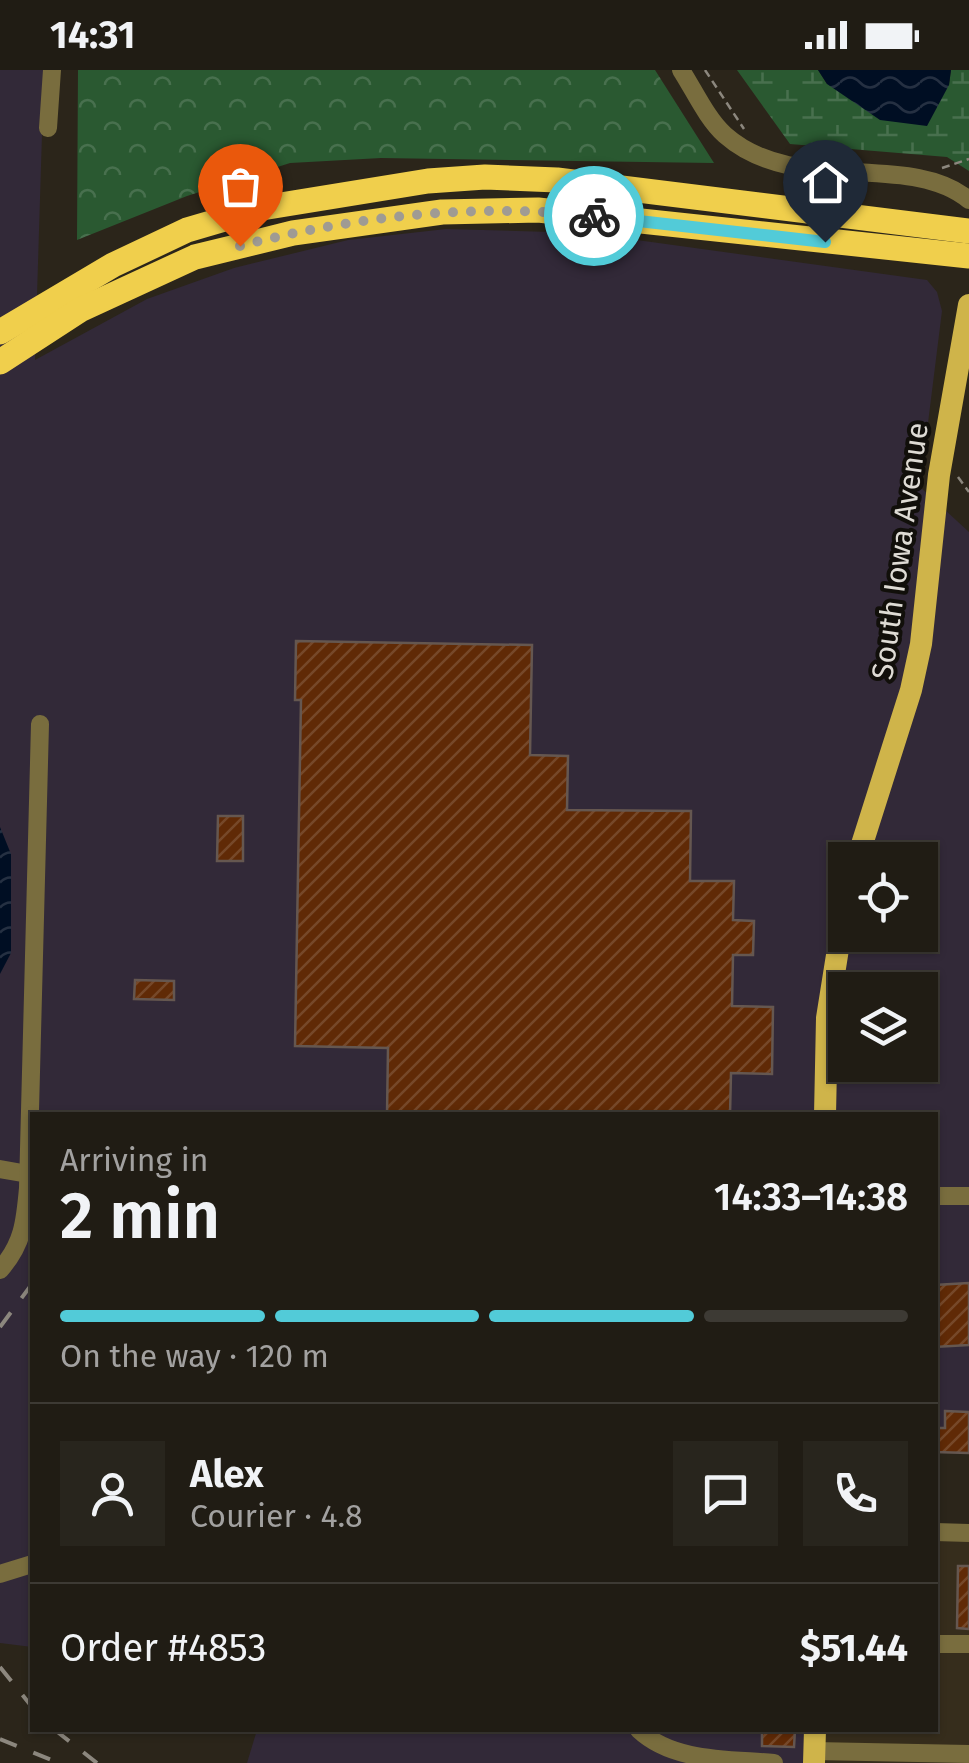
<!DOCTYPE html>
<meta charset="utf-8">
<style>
:root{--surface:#201c14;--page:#28251d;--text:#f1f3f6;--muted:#a2a1a0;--line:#3d3a34;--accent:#52cbd8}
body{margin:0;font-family:"Fira Sans",sans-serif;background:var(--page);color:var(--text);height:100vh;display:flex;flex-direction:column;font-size:38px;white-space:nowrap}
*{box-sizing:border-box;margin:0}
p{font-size:32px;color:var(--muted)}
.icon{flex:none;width:55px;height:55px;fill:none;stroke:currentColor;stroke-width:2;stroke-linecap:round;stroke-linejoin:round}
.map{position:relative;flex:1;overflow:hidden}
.details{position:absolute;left:30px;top:1042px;width:908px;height:620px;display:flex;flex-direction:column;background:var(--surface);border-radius:0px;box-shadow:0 2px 8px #0004,0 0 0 2px var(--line)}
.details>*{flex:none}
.controls{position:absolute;left:828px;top:772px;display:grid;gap:20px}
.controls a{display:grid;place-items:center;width:110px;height:110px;border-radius:0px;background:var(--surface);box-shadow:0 2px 8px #0004,0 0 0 2px var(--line);font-size:50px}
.pin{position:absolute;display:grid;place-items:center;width:85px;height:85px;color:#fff;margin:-102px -42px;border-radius:50% 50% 50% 0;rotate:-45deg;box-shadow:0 0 10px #0007}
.pin .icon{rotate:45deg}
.courier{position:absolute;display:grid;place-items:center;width:100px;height:100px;margin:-50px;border:8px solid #52cbd8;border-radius:50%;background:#fff;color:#222;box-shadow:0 2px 12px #0007}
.overview em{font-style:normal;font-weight:600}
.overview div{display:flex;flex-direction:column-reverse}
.overview{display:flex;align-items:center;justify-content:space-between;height:170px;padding:0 30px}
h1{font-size:65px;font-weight:600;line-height:75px}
.bar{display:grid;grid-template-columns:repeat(4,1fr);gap:15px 10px;align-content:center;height:120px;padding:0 30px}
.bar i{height:12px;border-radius:8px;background:var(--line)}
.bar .on{background:var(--accent)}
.bar p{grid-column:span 4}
.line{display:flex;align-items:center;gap:25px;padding:0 30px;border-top:2px solid var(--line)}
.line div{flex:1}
.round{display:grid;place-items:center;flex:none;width:105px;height:105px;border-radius:0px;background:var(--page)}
.status{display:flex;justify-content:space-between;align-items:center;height:70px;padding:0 50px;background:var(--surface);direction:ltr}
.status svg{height:28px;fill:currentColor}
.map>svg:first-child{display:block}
</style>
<div class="status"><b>14:31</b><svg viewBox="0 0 49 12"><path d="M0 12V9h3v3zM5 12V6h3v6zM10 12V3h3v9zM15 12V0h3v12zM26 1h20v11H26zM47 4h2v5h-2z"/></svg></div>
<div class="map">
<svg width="969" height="1693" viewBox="0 0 969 1693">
<defs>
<pattern id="wetland-marsh" width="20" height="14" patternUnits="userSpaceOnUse" patternTransform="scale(2.5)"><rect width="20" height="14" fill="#2a5931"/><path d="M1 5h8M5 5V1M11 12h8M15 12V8" fill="none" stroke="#48704e"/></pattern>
<pattern id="park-crowns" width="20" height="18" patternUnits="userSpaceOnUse" patternTransform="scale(2.5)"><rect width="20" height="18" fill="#2a5931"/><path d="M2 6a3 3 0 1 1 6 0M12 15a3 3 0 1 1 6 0" fill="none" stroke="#48704e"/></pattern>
<pattern id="water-waves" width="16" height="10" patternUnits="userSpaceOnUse" patternTransform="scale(2.5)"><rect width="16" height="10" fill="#000e23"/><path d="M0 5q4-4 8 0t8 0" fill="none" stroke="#253042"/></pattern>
<pattern id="building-hatch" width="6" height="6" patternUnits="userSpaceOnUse" patternTransform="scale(2.5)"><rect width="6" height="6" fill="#602a06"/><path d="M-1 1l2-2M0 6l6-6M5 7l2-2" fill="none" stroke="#764829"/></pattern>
</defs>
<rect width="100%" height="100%" fill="#2b251a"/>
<!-- built -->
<polygon fill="#362d1c" points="935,1462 969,1463 969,1693 814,1693 815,1660 935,1660"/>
<!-- industrial -->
<g fill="#322938" fill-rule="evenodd">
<path d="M0 0H44L35 290 147 229 234 198 348 170 446 159 586 163 927 210 937 222 942 241 920 417 969 462V1358L935 1357V1045H32V1577L0 1573ZM845 790H920V865H845ZM845 920H920V995H845Z"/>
<polygon points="257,1660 815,1660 814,1693 247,1693"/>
</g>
<!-- wetland -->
<polygon fill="url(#wetland-marsh)" points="737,0 818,0 827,14 949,15 951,0 969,0 969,101 947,87 790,74"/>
<!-- park -->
<polygon fill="url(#park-crowns)" points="78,0 655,0 714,93 381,88 290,93 187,126 77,170"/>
<!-- water -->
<g fill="url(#water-waves)">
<polygon points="818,0 951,0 949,15 927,56 880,50 827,14"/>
<polygon points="0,757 11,784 11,883 0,904"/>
</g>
<!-- building -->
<g fill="url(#building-hatch)" stroke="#655750" stroke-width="2.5">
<polygon points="296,571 532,575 530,685 568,686 567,740 691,741 690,811 734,811 733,850 754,851 753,885 733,885 732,936 773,937 772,1004 731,1003 730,1045 387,1045 388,978 295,976 301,630 295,630"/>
<polygon points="218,746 243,746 243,791 217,791"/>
<polygon points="135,910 174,911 174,930 134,929"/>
<polygon points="969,1213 969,1275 935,1277 935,1215"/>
<polygon points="945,1341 969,1342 969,1383 935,1382 935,1358 945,1358"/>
<polygon points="958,1496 969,1496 969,1559 957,1558"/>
<polygon points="762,1660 795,1660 794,1677 762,1676"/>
</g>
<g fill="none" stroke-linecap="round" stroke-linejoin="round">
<!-- path -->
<g stroke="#8c877e" stroke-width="2.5" stroke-dasharray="8 5" stroke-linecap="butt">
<polyline points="705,0 744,59"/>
<polyline points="942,98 969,89"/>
<polyline points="958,407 969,422"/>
</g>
<!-- minor -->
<g stroke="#796d3e" stroke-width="18">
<path d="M681 0C694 20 707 49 725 65 795 127 909 80 969 130"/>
<polyline points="48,58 52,0"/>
<polyline points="0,1099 28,1104"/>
<polyline points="935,1126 969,1126"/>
<path d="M0 1200C23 1174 25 1152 28 1118L40 654"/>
<polyline points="935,1462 969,1463"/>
<polyline points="0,1504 32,1494"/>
<polyline points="935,1574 969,1574"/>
<path d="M639 1660C673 1692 729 1689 774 1693"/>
<polyline points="814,1681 969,1684"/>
</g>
<!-- major -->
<g stroke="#cfb44a" stroke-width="22">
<polyline points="857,790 911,620 921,574 939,405 969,235"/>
<polyline points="825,1045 827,948 845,835"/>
<polyline points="814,1693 815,1660"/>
</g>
<!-- highway -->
<g stroke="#f0cf4c" stroke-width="25">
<polyline points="0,262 113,195 187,160 262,138 428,111 485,107 557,110 969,161"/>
<polyline points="0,292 80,240 195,187 293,163 442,142 538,140 969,186"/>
</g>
<!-- rail -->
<g stroke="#8c877e" stroke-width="4" stroke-dasharray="18 18" stroke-linecap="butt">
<polyline points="0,1257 32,1214"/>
<polyline points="0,1597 32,1637"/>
<polyline points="55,1660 97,1693"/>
<polyline points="0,1669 59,1693"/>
</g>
</g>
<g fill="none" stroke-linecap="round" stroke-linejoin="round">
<!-- done -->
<path stroke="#9f9b93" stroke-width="10" stroke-dasharray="0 18" d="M240 176C355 146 475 133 594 146"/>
<!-- route -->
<polyline stroke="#52cbd8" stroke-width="12" points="594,146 825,172"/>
</g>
<g text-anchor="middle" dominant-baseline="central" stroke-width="8" stroke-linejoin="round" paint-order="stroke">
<!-- street labels -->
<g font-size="30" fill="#dedbd4" stroke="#110f0a">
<text transform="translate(900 481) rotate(-82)">South Iowa Avenue</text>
</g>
</g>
</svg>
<div class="controls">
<a><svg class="icon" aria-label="locate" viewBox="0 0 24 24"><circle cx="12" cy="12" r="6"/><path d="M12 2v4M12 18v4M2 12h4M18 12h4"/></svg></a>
<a><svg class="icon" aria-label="layers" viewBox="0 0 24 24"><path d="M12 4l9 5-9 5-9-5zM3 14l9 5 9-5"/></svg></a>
</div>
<div class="pin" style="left:240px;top:176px;background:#ea580c"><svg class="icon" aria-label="bag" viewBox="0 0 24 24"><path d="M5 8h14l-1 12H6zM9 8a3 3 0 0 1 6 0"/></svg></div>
<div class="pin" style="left:825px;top:172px;background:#1f2937"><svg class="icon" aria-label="home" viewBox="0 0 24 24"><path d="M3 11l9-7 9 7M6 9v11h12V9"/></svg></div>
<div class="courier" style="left:594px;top:146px"><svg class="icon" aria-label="bike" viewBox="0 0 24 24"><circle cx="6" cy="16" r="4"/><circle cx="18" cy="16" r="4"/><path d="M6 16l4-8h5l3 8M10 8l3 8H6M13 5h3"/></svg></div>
<section class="details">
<div class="overview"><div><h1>2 min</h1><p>Arriving in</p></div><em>14:33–14:38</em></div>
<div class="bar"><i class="on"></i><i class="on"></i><i class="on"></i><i></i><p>On the way · 120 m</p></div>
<div class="line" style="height:180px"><a class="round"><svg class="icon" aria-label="person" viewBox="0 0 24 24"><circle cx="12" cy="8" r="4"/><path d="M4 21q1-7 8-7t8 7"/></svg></a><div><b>Alex</b><p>Courier · 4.8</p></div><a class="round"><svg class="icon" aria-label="chat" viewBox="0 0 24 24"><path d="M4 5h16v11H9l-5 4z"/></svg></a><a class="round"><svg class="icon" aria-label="phone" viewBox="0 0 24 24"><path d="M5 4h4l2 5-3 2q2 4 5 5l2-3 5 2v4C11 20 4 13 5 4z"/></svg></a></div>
<div class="line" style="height:130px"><div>Order #4853</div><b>$51.44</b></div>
</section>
</div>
